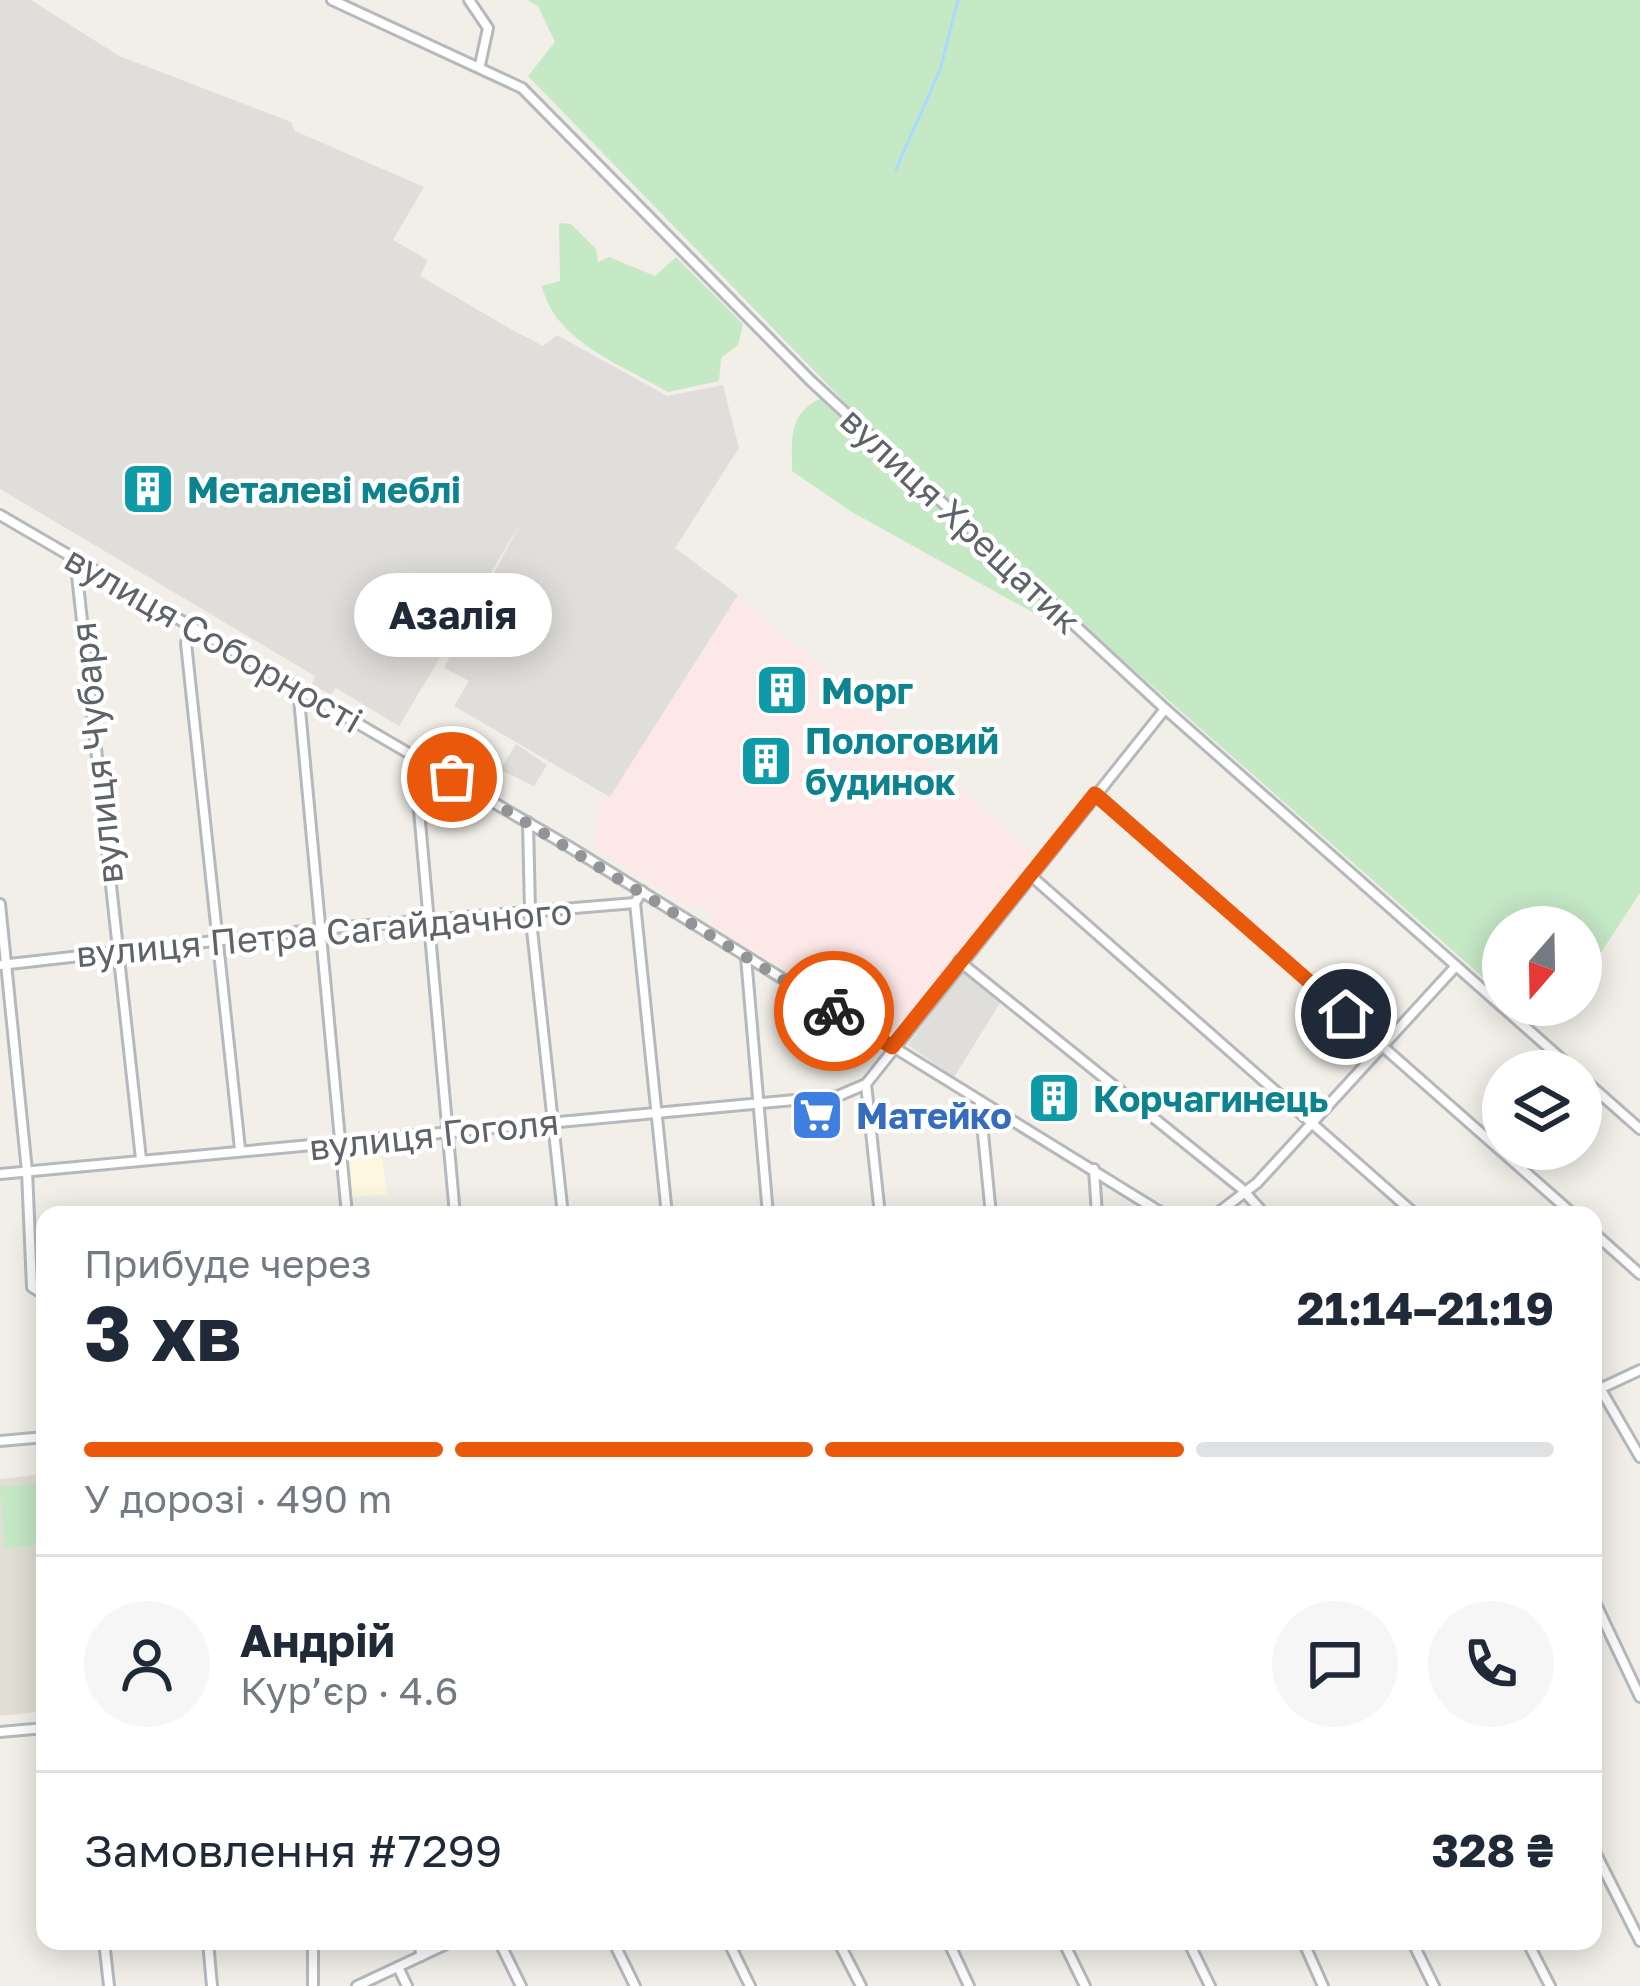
<!DOCTYPE html>
<html lang="uk">
<meta charset="utf-8">
<style>
:root{--surface:#fff;--page:#f6f6f7;--text:#1f2937;--muted:#747a83;--line:#e0e1e3;--accent:#ea580c}
body{margin:0;font-family:"Golos Text",sans-serif;background:var(--page);color:var(--text);height:100vh;display:flex;flex-direction:column;font-size:45px;white-space:nowrap}
*{box-sizing:border-box;margin:0}
p{font-size:39px;color:var(--muted)}
.icon{flex:none;width:66px;height:66px;fill:none;stroke:currentColor;stroke-width:2;stroke-linecap:round;stroke-linejoin:round}
.map{position:relative;flex:1;overflow:hidden}
.panel{position:absolute;left:36px;top:1206px;width:1566px;height:744px;display:flex;flex-direction:column;background:var(--surface);border-radius:24px;box-shadow:0 6px 30px #0003}
.panel>*{flex:none}
.needle{width:78px;rotate:200deg}
.controls{position:absolute;left:1482px;top:906px;display:grid;gap:24px}
.controls a{display:grid;place-items:center;width:120px;height:120px;border-radius:50%;background:var(--surface);box-shadow:0 6px 30px #0003;font-size:60px}
.pin{position:absolute;display:grid;place-items:center;width:102px;height:102px;color:#fff;margin:-51px;border:6px solid #fff;border-radius:50%;box-shadow:0 3px 12px #0007}
.courier{position:absolute;display:grid;place-items:center;width:120px;height:120px;margin:-60px;border:9px solid #ea580c;border-radius:50%;background:#fff;color:#222;box-shadow:0 3px 15px #0007}
.bubble{position:absolute;height:84px;border-radius:42px;background:var(--surface);box-shadow:0 6px 30px #0003;font-size:39px;font-weight:700;line-height:84px;text-align:center}
.head em{font-style:normal;font-weight:700}
.head div{display:flex;flex-direction:column-reverse}
.head{display:flex;align-items:center;justify-content:space-between;height:204px;padding:0 48px}
h1{font-size:78px;font-weight:700;line-height:90px}
.bar{display:grid;grid-template-columns:repeat(4,1fr);gap:18px 12px;align-content:center;height:144px;padding:0 48px}
.bar i{height:15px;border-radius:9px;background:var(--line)}
.bar .active{background:var(--accent)}
.bar p{grid-column:span 4}
.line{display:flex;align-items:center;gap:30px;padding:0 48px;border-top:3px solid var(--line)}
.line div{flex:1}
.round{display:grid;place-items:center;flex:none;width:126px;height:126px;border-radius:63px;background:var(--page)}
.map>svg:first-child{display:block}
</style>
<div class="map">
<svg width="1640" height="1986" viewBox="0 0 1640 1986">
<rect width="100%" height="100%" fill="#f1efe8"/>
<!-- commercial -->
<polygon fill="#fef7e0" points="380,1144 387,1194 350,1197 347,1151"/>
<!-- industrial -->
<g fill="#e0deda">
<polygon points="0,0 31,0 119,56 291,122 295,131 424,187 393,240 428,260 420,276 514,331 543,346 557,335 667,396 723,385 739,448 675,548 738,595 610,797 454,706 469,681 444,668 520,524 399,726 336,688 331,695 312,684 315,676 0,489"/>
<polygon points="516,744 547,765 534,786 500,770"/>
<polygon points="963,971 1002,1000 954,1077 908,1045"/>
</g>
<!-- education -->
<polygon fill="#e1ded6" points="45,1474 45,1711 0,1716 0,1479"/>
<!-- medical -->
<polygon fill="#fce8e6" points="738,595 1034,853 894,1036 711,925 716,915 699,904 694,909 595,848 599,797 610,797"/>
<!-- green -->
<g fill="#c5e8c5">
<polygon points="527,0 1640,0 1640,893 1581,983 1581,927 1503,927 1503,995 932,492 528,76 555,42 538,6"/>
<path d="M559 223 571 224 596 249 598 262 609 257 655 276 676 257 743 324 738 345 721 358 719 381 668 392C621 364 555 342 542 286L560 281Z"/>
<path d="M820 399 1056 618 1052 623 852 512 792 471C792 439 788 414 820 399Z"/>
<polygon points="45,1483 45,1544 5,1548 0,1487"/>
</g>
<g fill="none" stroke-linecap="round" stroke-linejoin="round">
<!-- stream -->
<polyline stroke="#aadaff" stroke-width="3" points="896,169 940,70 958,0"/>
<!-- street casing -->
<g stroke="#b5b8bc" stroke-width="14">
<g id="street">
<polyline points="332,0 522,88 811,381 1162,706 1575,1071"/>
<polyline points="469,0 488,28 480,65"/>
<polyline points="0,515 568,846 1165,1215"/>
<polyline points="83,564 77,575 141,1159"/>
<polyline points="193,628 186,643 240,1149"/>
<polyline points="298,688 347,1215"/>
<polyline points="414,754 455,1215"/>
<polyline points="1095,793 1574,1215"/>
<polyline points="528,822 530,911 563,1215"/>
<polyline points="1030,875 1416,1215"/>
<polyline points="635,903 667,1215"/>
<polyline points="0,904 27,1171 32,1287 45,1295"/>
<polyline points="746,957 768,1215"/>
<polyline points="959,961 1242,1189 1265,1215"/>
<polyline points="0,965 321,929 635,903 642,891"/>
<polyline points="1581,1077 1640,1129"/>
<polyline points="980,1103 991,1215"/>
<polyline points="1094,1169 1097,1215"/>
<polyline points="0,1174 838,1096 866,1084"/>
<polyline points="880,1215 866,1084 1165,709"/>
<polyline points="1215,1215 1257,1183 1456,966"/>
<polyline points="1593,1232 1640,1274"/>
<polyline points="1593,1376 1640,1457"/>
<polyline points="1593,1392 1640,1370"/>
<polyline points="0,1441 45,1437"/>
<polyline points="1593,1598 1640,1697"/>
<polyline points="0,1732 45,1728"/>
<polyline points="1593,1848 1640,1941"/>
<polyline points="104,1941 109,1986"/>
<polyline points="208,1941 212,1986"/>
<polyline points="420,1941 421,1956"/>
<polyline points="499,1941 521,1986"/>
<polyline points="613,1941 635,1986"/>
<polyline points="728,1941 750,1986"/>
<polyline points="838,1941 861,1986"/>
<polyline points="948,1941 969,1986"/>
<polyline points="1063,1941 1085,1986"/>
<polyline points="1188,1941 1210,1986"/>
<polyline points="1303,1941 1323,1986"/>
<polyline points="1412,1941 1434,1986"/>
<polyline points="1527,1941 1550,1986"/>
<polyline points="398,1967 407,1986"/>
<polyline points="313,1986 313,1941"/>
<polyline points="357,1986 453,1941"/>
</g>
</g>
<!-- street -->
<use href="#street" stroke="#fff" stroke-width="8"/>
</g>
<g fill="none" stroke-linecap="round" stroke-linejoin="round">
<!-- done -->
<polyline stroke="#929495" stroke-width="12" stroke-dasharray="0 21.6" points="452,777 834,1011"/>
<!-- route -->
<polyline stroke="#ea580c" stroke-width="15" points="834,1011 892,1047 1095,794 1346,1014"/>
</g>
<!-- icons -->
<defs>
<g id="building-square" transform="scale(2.7)"><rect x="-9" y="-9" width="18" height="18" rx="4" fill="#0f9aa8" stroke="#fff"/><path d="M-4-6H4V6H1V3H-1V6H-4ZM-2.5-4.3h1.7v1.8h-1.7ZM.8-4.3h1.7v1.8H.8ZM-2.5-1h1.7V.8h-1.7ZM.8-1h1.7V.8H.8Z" fill="#fff"/></g>
<g id="supermarket-square" transform="scale(2.7)"><rect x="-9" y="-9" width="18" height="18" rx="4" fill="#3f7fe0" stroke="#fff"/><path d="M-6-5.5h2.5l.6 2H6L4.5 2H-2.5L-4.4-4H-6ZM-1.5 3.2a1.3 1.3 0 1 0 .1 0ZM3 3.2a1.3 1.3 0 1 0 .1 0Z" fill="#fff"/></g>
</defs>
<g fill-rule="evenodd">
<use href="#building-square" x="148" y="489"/>
<use href="#building-square" x="782" y="690"/>
<use href="#building-square" x="766" y="761"/>
<use href="#building-square" x="1054" y="1098"/>
<use href="#supermarket-square" x="817" y="1115"/>
</g>
<g text-anchor="middle" dominant-baseline="central" stroke-width="9" stroke-linejoin="round" paint-order="stroke">
<!-- culture labels -->
<g font-size="36" font-weight="bold" fill="#0d838f" stroke="#fff" text-anchor="start">
<text x="187" y="489">Металеві меблі</text>
<text x="821" y="690">Морг</text>
<text x="805" y="740">Пологовий<tspan x="805" dy="41">будинок</tspan></text>
<text x="1093" y="1098">Корчагинець</text>
</g>
<!-- street labels -->
<g font-size="36" fill="#5f6368" stroke="#fff">
<text transform="translate(961 520) rotate(43)">вулиця Хрещатик</text>
<text transform="translate(214 639) rotate(30)">вулиця Соборності</text>
<text transform="translate(96 753) rotate(-96)">вулиця Чубаря</text>
<text transform="translate(324 932) rotate(-5)">вулиця Петра Сагайдачного</text>
<text transform="translate(434 1134) rotate(-6)">вулиця Гоголя</text>
</g>
<!-- shop labels -->
<g font-size="36" font-weight="bold" fill="#366cbe" stroke="#fff" text-anchor="start">
<text x="856" y="1115">Матейко</text>
</g>
</g>
</svg>
<div class="controls">
<a><svg class="needle" viewBox="-14 -14 28 28"><path d="M0-13l5 13h-10z" fill="#e53935"/><path d="M0 13l5-13h-10z" fill="#747a83"/></svg></a>
<a><svg class="icon" aria-label="layers" viewBox="0 0 24 24"><path d="M12 4l9 5-9 5-9-5zM3 14l9 5 9-5"/></svg></a>
</div>
<div class="pin" style="left:452px;top:777px;background:#ea580c"><svg class="icon" aria-label="bag" viewBox="0 0 24 24"><path d="M5 8h14l-1 12H6zM9 8a3 3 0 0 1 6 0"/></svg></div>
<div class="pin" style="left:1346px;top:1014px;background:#1f2937"><svg class="icon" aria-label="home" viewBox="0 0 24 24"><path d="M3 11l9-7 9 7M6 9v11h12V9"/></svg></div>
<div class="courier" style="left:834px;top:1011px"><svg class="icon" aria-label="bike" viewBox="0 0 24 24"><circle cx="6" cy="16" r="4"/><circle cx="18" cy="16" r="4"/><path d="M6 16l4-8h5l3 8M10 8l3 8H6M13 5h3"/></svg></div>
<div class="bubble" style="left:354px;top:573px;width:198px">Азалія</div>
<section class="panel">
<div class="head"><div><h1>3 хв</h1><p>Прибуде через</p></div><em>21:14–21:19</em></div>
<div class="bar"><i class="active"></i><i class="active"></i><i class="active"></i><i></i><p>У дорозі · 490 m</p></div>
<div class="line" style="height:216px"><a class="round"><svg class="icon" aria-label="person" viewBox="0 0 24 24"><circle cx="12" cy="8" r="4"/><path d="M4 21q1-7 8-7t8 7"/></svg></a><div><b>Андрій</b><p>Кур’єр · 4.6</p></div><a class="round"><svg class="icon" aria-label="chat" viewBox="0 0 24 24"><path d="M4 5h16v11H9l-5 4z"/></svg></a><a class="round"><svg class="icon" aria-label="phone" viewBox="0 0 24 24"><path d="M5 4h4l2 5-3 2q2 4 5 5l2-3 5 2v4C11 20 4 13 5 4z"/></svg></a></div>
<div class="line" style="height:156px"><div>Замовлення #7299</div><b>328 ₴</b></div>
</section>
</div>
